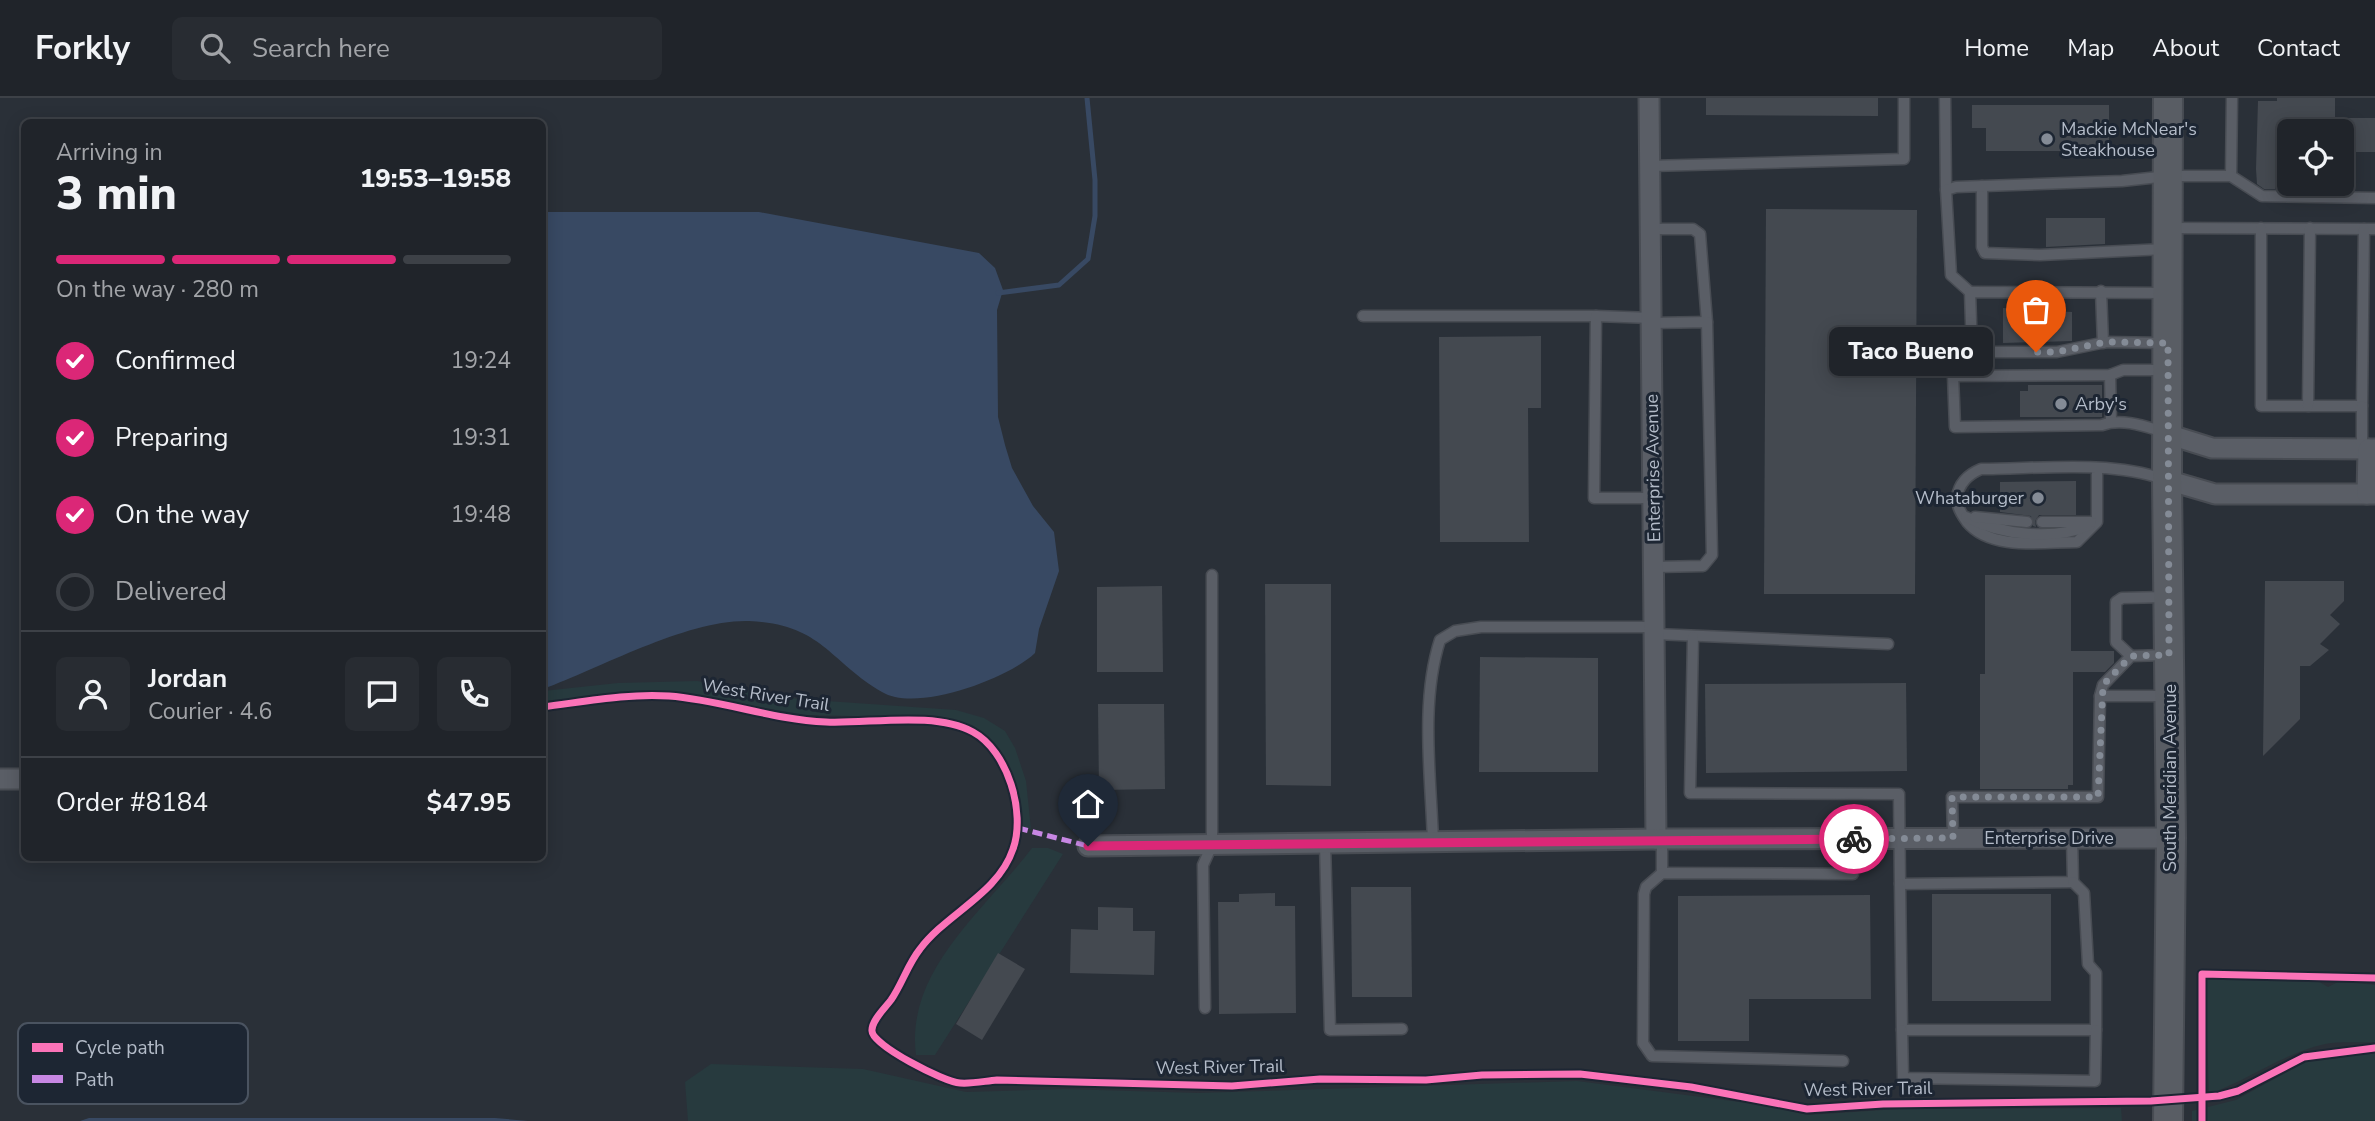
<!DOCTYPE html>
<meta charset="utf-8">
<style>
:root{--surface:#20242a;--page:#282c32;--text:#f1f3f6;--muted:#a2a4a8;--line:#3d4147;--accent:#db2777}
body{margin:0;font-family:"Nunito Sans",sans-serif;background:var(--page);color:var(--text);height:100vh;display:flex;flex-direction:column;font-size:26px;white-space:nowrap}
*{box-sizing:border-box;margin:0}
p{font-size:23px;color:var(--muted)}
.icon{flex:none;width:38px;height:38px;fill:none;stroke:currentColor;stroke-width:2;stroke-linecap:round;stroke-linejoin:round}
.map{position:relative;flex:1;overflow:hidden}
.side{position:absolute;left:21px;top:21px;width:525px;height:742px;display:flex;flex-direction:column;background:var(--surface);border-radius:10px;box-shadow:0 4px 18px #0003,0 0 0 2px var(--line)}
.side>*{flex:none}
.fabs{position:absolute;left:2277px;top:21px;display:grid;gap:14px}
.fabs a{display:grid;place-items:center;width:77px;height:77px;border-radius:10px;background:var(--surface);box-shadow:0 4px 18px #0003,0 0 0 2px var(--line);font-size:35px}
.pin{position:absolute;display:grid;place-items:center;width:60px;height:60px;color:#fff;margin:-72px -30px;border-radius:50% 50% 50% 0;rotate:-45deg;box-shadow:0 0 7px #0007}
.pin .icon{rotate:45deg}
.courier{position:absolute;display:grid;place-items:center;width:70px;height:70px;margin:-35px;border:5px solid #db2777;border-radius:50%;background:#fff;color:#222;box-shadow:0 2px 9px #0007}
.bubble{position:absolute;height:49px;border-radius:10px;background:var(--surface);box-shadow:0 4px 18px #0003,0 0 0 2px var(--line);font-size:23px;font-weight:800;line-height:49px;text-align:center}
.headline em{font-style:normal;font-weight:800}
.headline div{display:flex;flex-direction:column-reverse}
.headline{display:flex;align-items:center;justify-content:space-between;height:119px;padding:0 35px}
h1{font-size:46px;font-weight:800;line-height:52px}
.bar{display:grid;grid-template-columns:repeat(4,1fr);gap:10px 7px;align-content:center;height:84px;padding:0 35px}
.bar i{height:9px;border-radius:5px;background:var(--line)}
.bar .selected{background:var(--accent)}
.bar p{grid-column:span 4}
.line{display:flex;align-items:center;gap:18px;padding:0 35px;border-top:2px solid var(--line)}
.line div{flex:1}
.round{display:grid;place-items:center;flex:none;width:74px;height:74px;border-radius:10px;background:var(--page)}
ol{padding:0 35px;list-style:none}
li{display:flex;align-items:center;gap:21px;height:77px}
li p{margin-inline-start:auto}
li .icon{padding:7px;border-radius:50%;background:var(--accent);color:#fff;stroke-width:4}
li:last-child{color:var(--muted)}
li i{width:38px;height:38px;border:4px solid var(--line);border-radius:50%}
header{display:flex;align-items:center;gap:42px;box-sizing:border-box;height:98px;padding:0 35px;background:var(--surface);border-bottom:2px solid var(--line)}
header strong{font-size:33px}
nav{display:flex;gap:38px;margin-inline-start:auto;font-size:24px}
.search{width:490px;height:63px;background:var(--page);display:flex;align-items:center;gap:18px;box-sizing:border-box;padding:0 24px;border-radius:10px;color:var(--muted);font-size:26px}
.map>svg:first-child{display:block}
</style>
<header>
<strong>Forkly</strong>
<div class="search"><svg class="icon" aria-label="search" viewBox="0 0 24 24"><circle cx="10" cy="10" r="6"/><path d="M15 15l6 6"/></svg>Search here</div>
<nav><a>Home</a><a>Map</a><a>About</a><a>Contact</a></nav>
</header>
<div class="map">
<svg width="2375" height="1023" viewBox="0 0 2375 1023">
<rect width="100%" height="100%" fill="#2a3038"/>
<!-- green -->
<g fill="#273a3e">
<path d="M697 583 798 601 956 612 984 620 1005 633 1015 650 1026 683 1031 731 1021 728C1012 672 1007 635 946 620L805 617 667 593 543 603V593L618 585Z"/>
<path d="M1032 750H1048L1063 756 935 957H916C905 872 985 812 1032 750Z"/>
<path d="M2205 879 2316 882 2328 889 2340 883 2375 887V944C2359 945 2341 943 2325 946 2284 955 2248 982 2209 996Z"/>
<polygon points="2375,955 2375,1023 2192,1023 2192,1013 2236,1002 2305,964"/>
<polygon points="711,966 863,971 966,994 1064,991 1198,995 1577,983 1763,1007 1808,1017 1898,1011 2121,1010 2122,1023 688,1023 685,984"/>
</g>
<!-- water -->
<g fill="#384963">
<path d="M543 114H759L979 155 995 170 1003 192 997 212 998 319 1005 347 1012 370 1033 408 1054 434 1059 473 1039 531 1035 555C1008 581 916 615 882 594 829 563 822 526 749 523 688 521 600 570 543 591Z"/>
<polygon points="89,1020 495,1020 528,1023 80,1023"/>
</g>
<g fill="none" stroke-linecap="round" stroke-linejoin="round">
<!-- stream -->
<polyline stroke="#384963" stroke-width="5" points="998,195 1059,187 1088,161 1095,118 1095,82 1087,0"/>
</g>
<!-- building -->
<g fill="#444950">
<polygon points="1706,0 1878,0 1878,18 1706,17"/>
<polygon points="2277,0 2335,0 2335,33 2289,33 2289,73 2275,73 2275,91 2264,91 2257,86 2256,71 2258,3 2277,3"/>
<polygon points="1972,7 2109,7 2109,53 1986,53 1986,30 1972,30"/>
<rect x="2342" y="20" width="33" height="34"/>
<polygon points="1766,111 1917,112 1915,496 1764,496"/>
<polygon points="2046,120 2105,120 2105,146 2046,149"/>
<polygon points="2003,210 2072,214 2072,243 2003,245"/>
<polygon points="1541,238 1541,310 1528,310 1529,444 1440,444 1439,239"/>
<polygon points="2028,287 2102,287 2102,319 2020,319 2020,293 2028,293"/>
<polygon points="2076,383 2076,417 2039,417 2035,423 2036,429 2033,428 2031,418 2000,414 2000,384"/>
<polygon points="1985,477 2071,477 2071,553 2114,553 2114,565 2105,574 2073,574 2073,687 2068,687 2068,691 1980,691 1980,576 1985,576"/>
<polygon points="2265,483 2344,483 2344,503 2330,517 2340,526 2320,546 2329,552 2310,568 2300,568 2300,621 2263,658"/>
<polygon points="1265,486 1331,486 1331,688 1266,687"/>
<polygon points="1162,488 1163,574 1097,574 1097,489"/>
<polygon points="1480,559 1598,560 1598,674 1479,674"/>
<polygon points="1906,585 1907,673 1706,675 1705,586"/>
<polygon points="1098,606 1164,606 1165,691 1099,692"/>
<polygon points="1351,789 1411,789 1412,899 1352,899"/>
<polygon points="1275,795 1275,808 1295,808 1296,915 1219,916 1218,804 1239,804 1239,796"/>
<rect x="1932" y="796" width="119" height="107"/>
<polygon points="1870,797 1871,901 1749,901 1749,943 1678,943 1678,798"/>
<polygon points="1098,809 1133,810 1133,833 1155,833 1154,877 1070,875 1071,831 1098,832"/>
<polygon points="998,855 1025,871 982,942 956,926"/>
</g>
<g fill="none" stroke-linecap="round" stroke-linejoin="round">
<!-- lane casing -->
<g stroke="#484c53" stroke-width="13">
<g id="lane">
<polyline points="1945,0 1946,92"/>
<polyline points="1650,68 1904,61 1904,0"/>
<polyline points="2231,78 2232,0"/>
<polyline points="1982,88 1982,149 1985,155 2040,157 2165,151"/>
<polyline points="2169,130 2375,131"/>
<polyline points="2261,130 2261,308 2362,308 2364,131"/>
<polyline points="1651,131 1693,131 1700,136 1707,224"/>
<polyline points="2101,193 2103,245"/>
<polyline points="1970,194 1951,177 1946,92 1956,89 2122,83 2168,78 2231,78 2262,98 2375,100"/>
<polyline points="1363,218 1596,218"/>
<polyline points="1652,220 1596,218 1594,400 1654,400"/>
<polyline points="1652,225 1707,224 1712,457 1703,468 1655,469"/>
<polyline points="2163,245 2106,244 2057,254 1972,254 1970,194 2164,195"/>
<polyline points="2110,277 2111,324"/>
<polyline points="2308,308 2310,130"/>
<path d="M2164 334C2144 328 2122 320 2102 327L1955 329 1953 278 2110 277 2123 272H2167"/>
<polyline points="2362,351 2362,308"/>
<path d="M2097 371V424L2077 444C2043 444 1991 453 1967 424 1962 417 1956 408 1957 399 1959 385 1969 376 1981 371 2037 371 2110 362 2163 381"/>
<path d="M1966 419C2001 437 2054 443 2090 427"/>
<polyline points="1975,419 2027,424"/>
<polyline points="2042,424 2091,424"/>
<polyline points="1655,536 1888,546"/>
<polyline points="1693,539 1690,695 1899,696 1900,786 2073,784 2072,740"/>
<polyline points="2131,558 2116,544 2116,504 2122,500 2165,499"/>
<polyline points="2100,598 2103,587 2131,558 2166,557"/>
<polyline points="1953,740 1952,699 2098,699 2100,598 2168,598"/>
<path d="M1433 744C1431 679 1420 604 1440 542L1455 533 1481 529H1655"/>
<polyline points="1325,745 1330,932 1402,931"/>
<polyline points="1662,775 1662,741"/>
<polyline points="1900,786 1902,932 2096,932 2096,875 2088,866 2084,795 2073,784"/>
<polyline points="1205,910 1203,767 1212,747 1212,477"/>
<polyline points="1902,932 1903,980 2095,983 2096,932"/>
<polyline points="1843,963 1652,958 1643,945 1644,796 1646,789 1662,775 1853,776 1851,741"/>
</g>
</g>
<!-- street casing -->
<g stroke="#484c53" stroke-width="23">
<g id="street">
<polyline points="1649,0 1656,741"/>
<polyline points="2167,336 2212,350 2375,351"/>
<polyline points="2167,382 2215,396 2375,396"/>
<polyline points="2367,396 2368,351"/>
<polyline points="0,681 24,681"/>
<polyline points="1088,748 1656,741 2171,740"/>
</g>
</g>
<!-- secondary casing -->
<g stroke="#484c53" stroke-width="32">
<polyline id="secondary" points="2168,1023 2171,740 2167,382 2168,0"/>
</g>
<!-- lane -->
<use href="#lane" stroke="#5a5e66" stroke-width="10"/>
<!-- street -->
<use href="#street" stroke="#5a5e66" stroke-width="19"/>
<!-- secondary -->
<use href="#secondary" stroke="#595d64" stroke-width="28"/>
<!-- quiet -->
<polyline stroke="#c787e3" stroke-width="5" stroke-dasharray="10 5" stroke-linecap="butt" points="1018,730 1088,748"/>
<!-- cycleway casing -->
<g stroke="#1d2633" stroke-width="11">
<g id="cycleway">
<path d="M542 609C583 604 628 595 669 598 722 602 773 622 826 624 869 626 934 613 973 634 1008 653 1026 715 1013 751 998 796 947 815 920 851 908 866 902 886 891 902 885 910 871 923 872 933 872 947 944 984 960 985 972 986 985 983 997 982L1232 988 1320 981 1426 982 1482 977 1580 976 1691 989 1807 1011 1883 1006 2151 1003 2219 998 2238 993 2304 959 2375 950"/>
<polyline points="2202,1023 2202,876 2375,880"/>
</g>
</g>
<!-- cycleway -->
<use href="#cycleway" stroke="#fb73b8" stroke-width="7"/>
</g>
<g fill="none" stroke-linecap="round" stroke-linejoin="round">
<!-- done -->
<polyline stroke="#848b96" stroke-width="7" stroke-dasharray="0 12.6" points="1854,741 1953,740 1952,699 2098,699 2103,587 2131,558 2169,557 2168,245 2106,244 2057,254 2036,254"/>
<!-- route -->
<polyline stroke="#db2777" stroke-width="9" points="1088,748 1854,741"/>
</g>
<!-- markers -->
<g fill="#848b96" stroke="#1d2633" stroke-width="2.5">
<circle cx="2047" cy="41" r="7"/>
<circle cx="2061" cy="306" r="7"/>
<circle cx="2038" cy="400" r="7"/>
</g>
<g text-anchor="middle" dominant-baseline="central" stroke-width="6" stroke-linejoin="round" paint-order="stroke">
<!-- poi labels -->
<g font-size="18" fill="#b4bcc9" stroke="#1d2633" text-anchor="start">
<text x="2061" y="31">Mackie McNear's<tspan x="2061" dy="21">Steakhouse</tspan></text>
<text x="2075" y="306">Arby's</text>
<text x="2024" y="400" text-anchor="end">Whataburger</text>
</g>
<!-- street labels -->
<g font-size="18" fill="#b4bcc9" stroke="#1d2633">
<text transform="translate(1653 370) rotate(-91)">Enterprise Avenue</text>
<text transform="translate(766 597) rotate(9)">West River Trail</text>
<text transform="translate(2170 680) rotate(-90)">South Meridian Avenue</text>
<text x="2049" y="740">Enterprise Drive</text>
<text transform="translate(1220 969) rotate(-1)">West River Trail</text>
<text transform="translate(1868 991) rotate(-1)">West River Trail</text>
</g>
</g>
<!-- legend -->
<rect x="18" y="925" width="230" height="81" rx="10" fill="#1d2633" stroke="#4a5360" stroke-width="2"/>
<rect x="32" y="945" width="31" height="9" fill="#fb73b8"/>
<rect x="32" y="977" width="31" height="8" fill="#c787e3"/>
<g font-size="19" fill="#b4bcc9">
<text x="75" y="956">Cycle path</text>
<text x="75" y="988">Path</text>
</g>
</svg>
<div class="fabs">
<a><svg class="icon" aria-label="locate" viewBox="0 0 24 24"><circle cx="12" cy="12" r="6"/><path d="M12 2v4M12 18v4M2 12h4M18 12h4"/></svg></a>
</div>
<div class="pin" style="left:2036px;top:254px;background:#ea580c"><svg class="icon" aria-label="bag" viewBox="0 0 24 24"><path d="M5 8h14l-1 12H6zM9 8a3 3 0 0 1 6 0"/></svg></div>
<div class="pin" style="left:1088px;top:748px;background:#1f2937"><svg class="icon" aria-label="home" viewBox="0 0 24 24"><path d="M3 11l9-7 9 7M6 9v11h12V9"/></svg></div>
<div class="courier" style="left:1854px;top:741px"><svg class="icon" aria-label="bike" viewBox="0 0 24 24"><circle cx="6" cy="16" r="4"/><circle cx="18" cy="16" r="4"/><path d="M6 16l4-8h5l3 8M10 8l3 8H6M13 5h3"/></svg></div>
<div class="bubble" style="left:1829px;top:229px;width:164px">Taco Bueno</div>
<section class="side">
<div class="headline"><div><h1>3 min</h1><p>Arriving in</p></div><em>19:53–19:58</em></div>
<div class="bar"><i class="selected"></i><i class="selected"></i><i class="selected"></i><i></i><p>On the way · 280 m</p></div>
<ol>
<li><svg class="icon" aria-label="check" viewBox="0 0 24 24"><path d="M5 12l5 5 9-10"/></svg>Confirmed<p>19:24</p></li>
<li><svg class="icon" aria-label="check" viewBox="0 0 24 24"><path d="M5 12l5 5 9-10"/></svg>Preparing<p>19:31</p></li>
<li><svg class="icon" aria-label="check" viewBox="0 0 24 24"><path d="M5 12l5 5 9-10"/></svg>On the way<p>19:48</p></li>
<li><i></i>Delivered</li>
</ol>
<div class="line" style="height:126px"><a class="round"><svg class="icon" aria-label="person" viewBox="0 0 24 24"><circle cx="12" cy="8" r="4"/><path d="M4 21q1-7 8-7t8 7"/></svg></a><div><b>Jordan</b><p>Courier · 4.6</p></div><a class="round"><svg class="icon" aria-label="chat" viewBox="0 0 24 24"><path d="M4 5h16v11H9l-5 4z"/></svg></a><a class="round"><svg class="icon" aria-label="phone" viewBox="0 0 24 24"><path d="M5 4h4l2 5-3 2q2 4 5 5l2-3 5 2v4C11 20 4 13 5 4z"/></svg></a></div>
<div class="line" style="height:91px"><div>Order #8184</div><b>$47.95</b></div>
</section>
</div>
